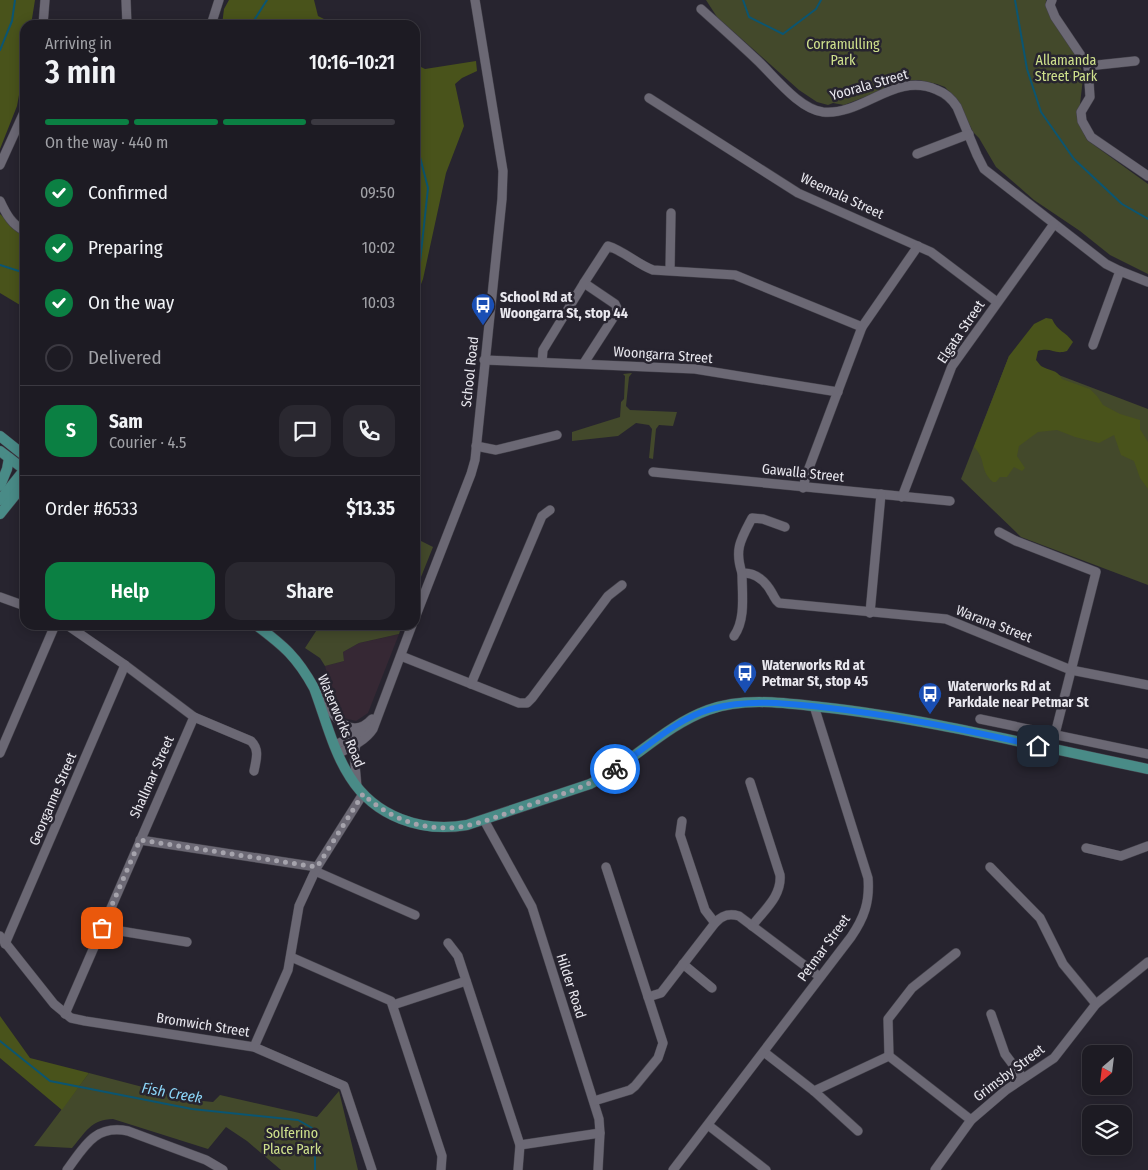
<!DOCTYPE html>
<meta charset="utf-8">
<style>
:root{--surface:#1d1b23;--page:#2a2830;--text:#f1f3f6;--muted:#a0a1a6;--line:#3b3941;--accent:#0b8043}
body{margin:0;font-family:"Fira Sans Condensed",sans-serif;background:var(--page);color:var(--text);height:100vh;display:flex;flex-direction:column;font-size:19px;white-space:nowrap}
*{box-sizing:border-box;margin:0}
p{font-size:16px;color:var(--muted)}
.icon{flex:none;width:28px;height:28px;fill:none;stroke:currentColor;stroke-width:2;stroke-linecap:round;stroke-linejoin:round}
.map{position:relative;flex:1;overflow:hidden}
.details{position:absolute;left:20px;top:20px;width:400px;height:610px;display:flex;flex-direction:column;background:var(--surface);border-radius:15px;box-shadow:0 2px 12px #0003,0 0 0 1px var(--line)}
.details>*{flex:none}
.needle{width:32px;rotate:208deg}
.tools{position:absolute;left:1082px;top:1045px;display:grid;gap:10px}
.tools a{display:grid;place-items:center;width:50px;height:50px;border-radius:10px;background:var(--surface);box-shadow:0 2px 12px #0003,0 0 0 1px var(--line);font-size:25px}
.pin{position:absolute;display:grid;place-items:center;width:42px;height:42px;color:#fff;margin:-21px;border-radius:10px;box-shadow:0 2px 8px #0006}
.courier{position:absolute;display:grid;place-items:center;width:50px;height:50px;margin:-25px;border:4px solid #1a73e8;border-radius:50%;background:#fff;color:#222;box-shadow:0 1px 6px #0007}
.summary em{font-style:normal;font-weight:600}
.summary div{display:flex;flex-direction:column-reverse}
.summary{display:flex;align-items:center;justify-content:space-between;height:85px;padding:0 25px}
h1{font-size:32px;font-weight:600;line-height:38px}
.bar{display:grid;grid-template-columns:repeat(4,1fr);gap:8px 5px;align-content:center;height:60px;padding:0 25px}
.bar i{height:6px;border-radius:4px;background:var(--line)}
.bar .active{background:var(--accent)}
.bar p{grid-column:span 4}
.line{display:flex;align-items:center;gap:12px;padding:0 25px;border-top:1px solid var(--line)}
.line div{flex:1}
.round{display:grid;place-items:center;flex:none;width:52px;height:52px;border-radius:15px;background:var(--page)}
ol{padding:0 25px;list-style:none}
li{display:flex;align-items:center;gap:15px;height:55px}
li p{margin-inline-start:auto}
li .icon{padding:5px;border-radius:50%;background:var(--accent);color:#fff;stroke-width:4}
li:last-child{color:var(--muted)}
li i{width:28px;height:28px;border:2px solid var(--line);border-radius:50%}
.cta{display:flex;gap:10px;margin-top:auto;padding:10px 25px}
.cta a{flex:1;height:58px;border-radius:15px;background:var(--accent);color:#fff;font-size:20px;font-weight:600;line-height:58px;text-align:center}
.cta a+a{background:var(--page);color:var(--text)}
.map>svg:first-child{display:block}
</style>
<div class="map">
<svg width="1148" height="1170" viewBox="0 0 1148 1170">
<rect width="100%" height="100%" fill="#27242f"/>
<!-- education -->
<polygon fill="#362834" points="399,634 368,713 356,721 344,718 338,712 336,707 325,666 344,661 343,652 359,643"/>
<!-- green -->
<g fill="#43492b">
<polygon points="706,0 1046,0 1048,12 1080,63 1083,78 1078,122 1087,140 1148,184 1148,274 1110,255 1080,231 1034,200 996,167 979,138 973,132 959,103 945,87 937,84 918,80 906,81 844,105 833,103 828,105 817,102 799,90 717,17"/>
<polygon points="1009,356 1148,409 1148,585 1021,537 961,479"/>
<polygon points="632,373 629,377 626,406 630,410 677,412 673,426 659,425 656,429 653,459 649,458 652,429 649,425 636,423 618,436 572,441 572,432 620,417 621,402 624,399 625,376 623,374"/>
<polygon points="417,539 433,547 415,592 415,541"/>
<polygon points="320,625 402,625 399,634 359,643 343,652 344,661 325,666 320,658 305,648"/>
<path d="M89 1073 158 1091 182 1099 213 1102 220 1095 317 1117 339 1091 358 1170H281L247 1141 226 1127 208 1149 113 1119C91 1119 85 1133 72 1148L34 1146Z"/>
</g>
<!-- forest -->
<g fill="#49531b">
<polygon points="0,0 35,0 31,25 25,25 25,62 17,106 0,149"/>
<polygon points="229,0 314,0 318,16 336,25 222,25 224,9"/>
<polygon points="476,61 477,71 462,78 455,84 464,126 446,173 423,279 415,300 415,64 425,69"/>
<polygon points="0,214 15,228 25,234 25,308 0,293"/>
<path d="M1046 318 1052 319C1058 332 1065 331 1073 342L1067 351C1054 355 1052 347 1038 351L1036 360C1038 362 1039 364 1041 366 1049 371 1057 369 1062 379L1090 389 1097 396 1103 405 1120 414 1140 420V429L1148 442V489L1140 478 1134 461 1121 455 1114 435 1099 443 1075 437 1057 430 1038 432 1019 446 1017 456 1025 468 1022 471 1014 467 1007 477H1000L996 482H993C979 470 987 460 974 447L1009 356 1034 324Z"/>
<polygon points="0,1016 30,1058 89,1073 62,1110 0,1058"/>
</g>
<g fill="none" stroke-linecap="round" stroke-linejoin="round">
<!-- stream -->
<g stroke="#0b5571" stroke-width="2">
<polyline points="743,0 749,17 783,34 816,9 821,0"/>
<polyline points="1015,0 1027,69 1041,112 1074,159 1122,204 1148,219"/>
<polyline points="251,25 267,0"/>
<polyline points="0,50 12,21 15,0"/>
<polyline points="415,138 428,188 418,281 415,292"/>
<polyline points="0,265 25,273"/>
<polyline points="0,1041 50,1081 192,1109 298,1120 312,1128 315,1144 315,1170"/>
</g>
<!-- minor casing -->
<g stroke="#44424b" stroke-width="10">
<g id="minor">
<polyline points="126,0 127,25"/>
<polyline points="1052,0 1050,5 1055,17 1088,66 1090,97 1081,112 1082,121 1091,137 1148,176"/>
<path d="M701 9C720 26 739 43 757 60 775 77 799 109 823 112 863 116 895 71 937 90 945 93 952 99 957 107L977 155 984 169 1106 264 1120 271 1148 282"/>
<polyline points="43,25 45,0"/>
<polyline points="211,25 219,0"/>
<polyline points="1088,66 1135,61"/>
<polyline points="649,98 798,193 931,252 997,302"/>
<polyline points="917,154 969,134"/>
<polyline points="0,165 25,110"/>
<path d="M0 201C6 214 12 225 25 231"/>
<polyline points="670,270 671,213"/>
<polyline points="584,283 615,304 617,308 615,315 584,363"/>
<polyline points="1093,345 1120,271"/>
<polyline points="484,360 695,369 838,392"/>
<path d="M542 362 543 350 584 283 608 246C624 251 637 264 653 270L735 275 862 327"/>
<polyline points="476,446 496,450 557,435"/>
<polyline points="653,472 950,501"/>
<polyline points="803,488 806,476 862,327 918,246"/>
<polyline points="902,497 952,366 1054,224"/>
<path d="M785 527 763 519 752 518C741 539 734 549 742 573 756 572 766 582 772 593 775 598 775 600 779 603L946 619 1071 670 1148 685"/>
<polyline points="999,532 1016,541 1096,572 1055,734"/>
<polyline points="0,597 25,606"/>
<polyline points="870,613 881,494"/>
<polyline points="415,618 471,474 475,460 502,199 503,171 475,0"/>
<path d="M67 625 125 665 194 717 251 741C260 750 256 760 254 771"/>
<path d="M734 636C746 619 742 594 742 573"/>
<polyline points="401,656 519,703 527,703 532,698 608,596 622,585"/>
<polyline points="471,684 542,516 550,510"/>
<path d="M319 694C331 712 349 744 372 719"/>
<polyline points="980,719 1148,754"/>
<polyline points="356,744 354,753 357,787"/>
<polyline points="335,745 356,735 367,726"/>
<polyline points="0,753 55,625"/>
<path d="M339 753C351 747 365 741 373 729L412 625"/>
<path d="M750 782 780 875C782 896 764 910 752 926"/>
<polyline points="484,820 532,907 599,1119 600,1133 598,1170"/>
<polyline points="682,821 680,835 705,910 715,923"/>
<polyline points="140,840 317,867"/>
<polyline points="1086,848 1121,856 1148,846"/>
<polyline points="990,867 1040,918 1063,964 1096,1004"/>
<polyline points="315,871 415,915"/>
<polyline points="102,928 187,942"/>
<polyline points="0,936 54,1004 71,1018 85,1021 254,1047 344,1086 372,1170"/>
<polyline points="448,943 458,956 520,1145 518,1170"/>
<polyline points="5,944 125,665"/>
<polyline points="291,957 391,1001 442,1156 441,1170"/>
<polyline points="683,964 712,988"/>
<path d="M648 997 661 993 715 923C722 915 729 913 739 916L820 977"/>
<polyline points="393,1005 466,981"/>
<polyline points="65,1014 194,717"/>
<polyline points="991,1014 1005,1054 1023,1078"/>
<polyline points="254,1047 288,970 299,906 317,867 363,794"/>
<polyline points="764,1052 814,1091 858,1131"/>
<polyline points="889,1056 888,1019 912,988 956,953"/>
<polyline points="814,1091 889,1056 971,1120"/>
<polyline points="594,1101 630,1090 635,1086 658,1058 663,1043 606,867"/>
<polyline points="708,1125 766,1170"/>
<polyline points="520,1145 600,1133"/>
<path d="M67 1170C84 1147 95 1124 128 1131L206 1160 223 1170"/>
<path d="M673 1170 851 937C864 918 870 902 868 878L814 706"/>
<polyline points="935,1170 971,1120 1006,1090 1054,1058 1096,1004 1148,962"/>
</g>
</g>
<!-- major casing -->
<g stroke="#44424b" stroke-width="11">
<g id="major">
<polyline points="0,436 25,456"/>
<polyline points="0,451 25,470"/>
<polyline points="0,486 7,469 9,458"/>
<polyline points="0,500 25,469"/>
<polyline points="0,514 25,483"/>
<path d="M256 625C284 646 297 657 314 688 325 717 333 751 350 777 375 817 422 833 467 825L590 784C632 763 664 726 708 710 744 697 784 703 821 707 931 719 1039 747 1148 769"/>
</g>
</g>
<!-- minor -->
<use href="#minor" stroke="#6b6874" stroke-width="9"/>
<!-- major -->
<use href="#major" stroke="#498b87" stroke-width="10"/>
</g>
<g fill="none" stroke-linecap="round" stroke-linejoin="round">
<!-- done -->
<path stroke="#a5a3ac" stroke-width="5" stroke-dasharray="0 9" d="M102 928 140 840 317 867 363 794C390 820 428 833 465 826 490 821 514 810 538 802 565 793 592 785 615 769"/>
<!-- route -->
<path stroke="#1a73e8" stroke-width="6" d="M615 769C646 749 675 719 711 709 747 699 784 703 821 707 894 715 966 730 1038 746"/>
</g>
<!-- icons -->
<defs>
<g id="bus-pin" transform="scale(1.25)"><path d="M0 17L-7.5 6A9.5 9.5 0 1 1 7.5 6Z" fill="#1a4fb4" stroke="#27242f"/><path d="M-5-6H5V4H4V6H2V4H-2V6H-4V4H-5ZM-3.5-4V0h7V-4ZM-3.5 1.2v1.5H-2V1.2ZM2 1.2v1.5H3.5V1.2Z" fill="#fff"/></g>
</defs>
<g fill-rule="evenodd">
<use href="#bus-pin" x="483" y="305"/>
<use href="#bus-pin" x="745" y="673"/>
<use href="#bus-pin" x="930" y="694"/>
</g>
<g text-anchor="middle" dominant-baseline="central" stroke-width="5" stroke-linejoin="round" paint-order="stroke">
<!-- park labels -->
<g font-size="14" fill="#cfe18c" stroke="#27242f">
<text x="843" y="44">Corramulling<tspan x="843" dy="16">Park</tspan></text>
<text x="1066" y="60">Allamanda<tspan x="1066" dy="16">Street Park</tspan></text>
<text x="292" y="1133">Solferino<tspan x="292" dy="16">Place Park</tspan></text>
</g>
<!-- street labels -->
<g font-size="14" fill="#e9e8ef" stroke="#27242f">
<text transform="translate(869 85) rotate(-16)">Yoorala Street</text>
<text transform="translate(842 196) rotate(25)">Weemala Street</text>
<text transform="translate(961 332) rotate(-56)">Elgata Street</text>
<text transform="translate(663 355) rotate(4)">Woongarra Street</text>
<text transform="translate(470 372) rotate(-84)">School Road</text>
<text transform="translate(803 473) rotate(6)">Gawalla Street</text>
<text transform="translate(994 624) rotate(21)">Warana Street</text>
<text transform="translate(341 721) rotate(67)">Waterworks Road</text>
<text transform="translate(152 777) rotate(-66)">Shallmar Street</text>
<text transform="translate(53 799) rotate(-67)">Georganne Street</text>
<text transform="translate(824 948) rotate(-54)">Petmar Street</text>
<text transform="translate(571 986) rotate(72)">Hilder Road</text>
<text transform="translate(203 1025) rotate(9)">Bromwich Street</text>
<text transform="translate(1009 1073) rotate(-37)">Grimsby Street</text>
</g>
<!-- poi labels -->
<g font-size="14" font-weight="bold" fill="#e9e8ef" stroke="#27242f" text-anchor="start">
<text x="500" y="297">School Rd at<tspan x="500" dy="16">Woongarra St, stop 44</tspan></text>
<text x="762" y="665">Waterworks Rd at<tspan x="762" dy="16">Petmar St, stop 45</tspan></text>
<text x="948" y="686">Waterworks Rd at<tspan x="948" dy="16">Parkdale near Petmar St</tspan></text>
</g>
<!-- water labels -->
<g font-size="15" font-style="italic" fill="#8cd6f9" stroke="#27242f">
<text transform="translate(172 1093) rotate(10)">Fish Creek</text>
</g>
</g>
</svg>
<div class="tools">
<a><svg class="needle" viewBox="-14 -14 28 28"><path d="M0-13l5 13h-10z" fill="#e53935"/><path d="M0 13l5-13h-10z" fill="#a0a1a6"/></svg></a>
<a><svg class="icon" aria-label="layers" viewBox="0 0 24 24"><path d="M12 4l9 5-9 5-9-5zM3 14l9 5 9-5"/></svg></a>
</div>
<div class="pin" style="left:102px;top:928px;background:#ea580c"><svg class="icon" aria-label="bag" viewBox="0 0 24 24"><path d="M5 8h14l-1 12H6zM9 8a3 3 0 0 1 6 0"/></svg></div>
<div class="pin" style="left:1038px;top:746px;background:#1f2937"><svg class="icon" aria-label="home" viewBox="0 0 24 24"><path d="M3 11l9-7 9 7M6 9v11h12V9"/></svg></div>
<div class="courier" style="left:615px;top:769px"><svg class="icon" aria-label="bike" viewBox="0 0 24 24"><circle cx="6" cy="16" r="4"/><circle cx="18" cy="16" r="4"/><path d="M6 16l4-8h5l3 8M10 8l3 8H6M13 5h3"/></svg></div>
<section class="details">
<div class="summary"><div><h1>3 min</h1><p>Arriving in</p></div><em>10:16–10:21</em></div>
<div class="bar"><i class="active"></i><i class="active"></i><i class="active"></i><i></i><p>On the way · 440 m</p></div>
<ol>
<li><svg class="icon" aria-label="check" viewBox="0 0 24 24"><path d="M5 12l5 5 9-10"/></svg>Confirmed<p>09:50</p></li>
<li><svg class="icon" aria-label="check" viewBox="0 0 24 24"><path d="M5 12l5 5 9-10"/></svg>Preparing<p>10:02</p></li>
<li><svg class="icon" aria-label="check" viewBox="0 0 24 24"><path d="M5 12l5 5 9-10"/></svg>On the way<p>10:03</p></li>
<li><i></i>Delivered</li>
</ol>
<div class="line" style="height:90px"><b class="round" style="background:var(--accent);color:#fff">S</b><div><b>Sam</b><p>Courier · 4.5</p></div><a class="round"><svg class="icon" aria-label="chat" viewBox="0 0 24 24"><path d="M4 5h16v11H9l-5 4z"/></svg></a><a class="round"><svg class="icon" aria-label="phone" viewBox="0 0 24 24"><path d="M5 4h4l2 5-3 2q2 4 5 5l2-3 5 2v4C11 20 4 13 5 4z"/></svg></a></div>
<div class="line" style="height:65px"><div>Order #6533</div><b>$13.35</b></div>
<div class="cta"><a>Help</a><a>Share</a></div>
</section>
</div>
